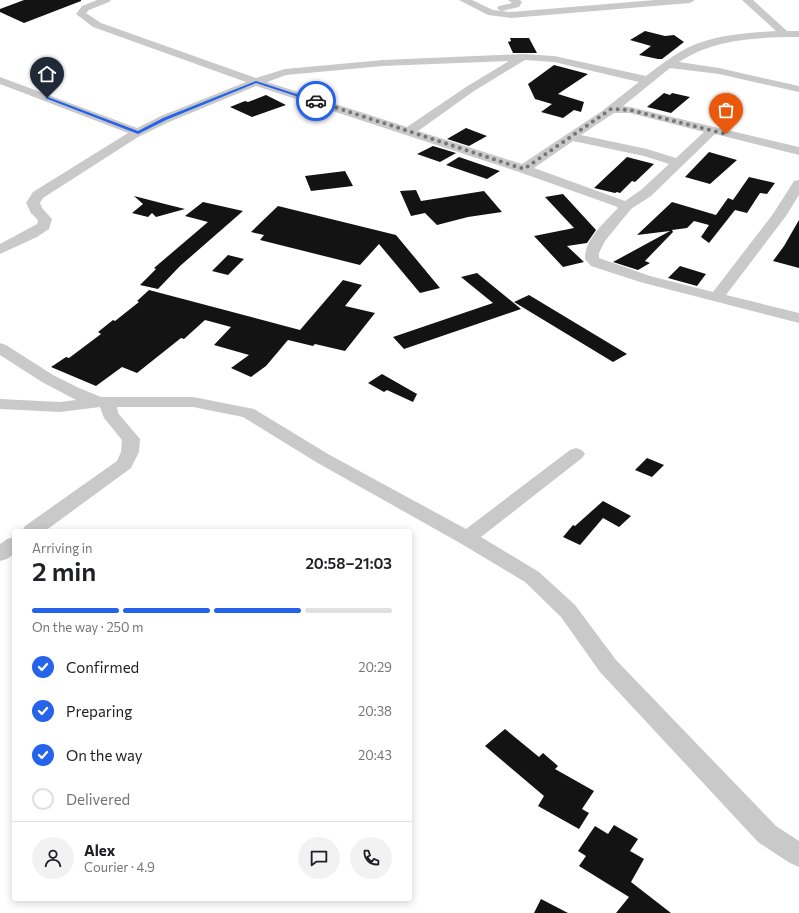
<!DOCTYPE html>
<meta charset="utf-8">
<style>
:root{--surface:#fff;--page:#f2f2f2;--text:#202124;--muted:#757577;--line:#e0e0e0;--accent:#2563eb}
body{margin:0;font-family:Commissioner,sans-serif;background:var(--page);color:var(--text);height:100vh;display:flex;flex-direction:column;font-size:15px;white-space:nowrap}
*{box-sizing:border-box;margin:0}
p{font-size:13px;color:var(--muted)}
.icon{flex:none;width:22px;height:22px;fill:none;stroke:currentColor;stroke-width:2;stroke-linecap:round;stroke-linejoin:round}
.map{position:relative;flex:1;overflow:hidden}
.sheet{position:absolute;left:12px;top:529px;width:400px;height:372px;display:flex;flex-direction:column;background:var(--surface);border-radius:4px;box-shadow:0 2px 10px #0003}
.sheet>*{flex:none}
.pin{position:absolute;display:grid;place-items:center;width:34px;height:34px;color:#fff;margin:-41px -17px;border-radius:50% 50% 50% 0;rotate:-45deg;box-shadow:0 0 4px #0007}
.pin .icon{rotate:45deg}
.courier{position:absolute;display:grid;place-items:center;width:40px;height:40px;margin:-20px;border:3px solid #2563eb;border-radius:50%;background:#fff;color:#222;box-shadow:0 1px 5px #0007}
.summary em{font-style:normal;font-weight:600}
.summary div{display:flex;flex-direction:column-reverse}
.summary{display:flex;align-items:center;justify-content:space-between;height:68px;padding:0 20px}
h1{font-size:26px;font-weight:600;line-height:30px}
.bar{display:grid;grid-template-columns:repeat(4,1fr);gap:6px 4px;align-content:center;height:48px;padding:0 20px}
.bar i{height:5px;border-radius:3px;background:var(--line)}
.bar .selected{background:var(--accent)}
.bar p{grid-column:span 4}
.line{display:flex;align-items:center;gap:10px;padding:0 20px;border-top:1px solid var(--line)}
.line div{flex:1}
.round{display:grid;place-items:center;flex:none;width:42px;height:42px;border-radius:21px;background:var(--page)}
ol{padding:0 20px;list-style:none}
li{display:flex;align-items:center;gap:12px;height:44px}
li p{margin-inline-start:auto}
li .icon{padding:4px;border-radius:50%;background:var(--accent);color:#fff;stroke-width:4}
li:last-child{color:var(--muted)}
li i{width:22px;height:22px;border:2px solid var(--line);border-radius:50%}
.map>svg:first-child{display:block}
</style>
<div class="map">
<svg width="799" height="913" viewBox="0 0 799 913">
<rect width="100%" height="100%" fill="#fff"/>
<!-- building -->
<g fill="#131313">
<polygon points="24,0 81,0 81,1 24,23 0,12 0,9"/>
<polygon points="645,31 665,36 674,35 684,42 662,59 658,59 639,55 651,46 630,40"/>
<polygon points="510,38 529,38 537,53 513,53 508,42 511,41"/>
<polygon points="554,65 588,74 558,94 584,102 581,112 574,110 563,118 541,112 552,104 535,99 528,84"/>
<polygon points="664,93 670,95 672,93 690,97 671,113 647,107"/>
<polygon points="266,95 286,105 252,117 230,107 245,101 248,102"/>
<polygon points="466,128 487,136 469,146 447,139"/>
<polygon points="433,146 456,153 440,162 417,154"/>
<polygon points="709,152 737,160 710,184 685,177"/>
<polygon points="459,157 500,171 487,179 446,165"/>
<polygon points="627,157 654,164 635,182 632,181 620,193 617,192 615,193 594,188"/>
<polygon points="345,171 353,186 311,191 305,176"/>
<polygon points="749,177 775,183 767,194 760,193 747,213 735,210 709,243 701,237 709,225 694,221 687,228 672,230 673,232 645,261 650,263 638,270 613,262 670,231 637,235 672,202 716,215 728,198 733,200"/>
<polygon points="416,190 421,201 484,191 502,212 468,217 437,225 425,213 411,216 400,191"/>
<polygon points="563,194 596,230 587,243 567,246 584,262 563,267 534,236 574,228 545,197"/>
<polygon points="134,196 165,204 185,209 156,217 152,213 148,217 132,213 143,204"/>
<polygon points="203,202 243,211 180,266 158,289 140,285 156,269 154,268 208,222 185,216"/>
<polygon points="278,206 396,235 440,288 420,293 379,244 360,265 260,240 264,235 251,232"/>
<polygon points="799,220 799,268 773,261 784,246"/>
<polygon points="228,255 244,259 228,275 212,271"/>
<polygon points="680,266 706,274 697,286 668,278"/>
<polygon points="477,273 521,309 404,349 393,337 493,303 461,277"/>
<polygon points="343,280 362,285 345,306 375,313 345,351 315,344 313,346 288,340 266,366 251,377 231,368 249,355 214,345 231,327 205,320 184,339 181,338 137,373 122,367 96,386 51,367 66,357 69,358 101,334 98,332 113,320 115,321 139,302 137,301 149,290 300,330"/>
<polygon points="529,295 627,354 613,362 514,302"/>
<polygon points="382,374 417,394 413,402 387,390 384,392 368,383"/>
<polygon points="647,458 664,465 652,477 635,470"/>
<polygon points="603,501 631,516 619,527 603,518 580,545 563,537 573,525 575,526"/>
<polygon points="505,729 539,757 543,753 558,766 555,769 594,791 582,809 589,813 579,829 538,806 544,796 485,746"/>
<polygon points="614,825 638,839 630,851 644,859 631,882 671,913 616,913 629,897 579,866 586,856 578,851 595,826 608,834"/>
<polygon points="541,899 568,913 534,913"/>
</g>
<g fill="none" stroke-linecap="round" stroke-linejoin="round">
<!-- street -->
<g fill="#c9c9c9" fill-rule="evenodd">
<path d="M97 0H111L109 2 89 10 86 13 101 23 256 78 285 69 383 60 523 54 554 56 646 76C659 66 672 56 687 48 714 35 746 33 776 31L742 0H753L787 31H799V37C758 37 713 39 679 62L719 68 799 86V92L719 74 670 68 623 106 630 107 799 147V155L715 134 651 196 631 209 605 241 599 253V258L650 276 713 292 773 214 794 181 799 180V195L786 216 726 295 799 313V323L640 282 591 266 585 259C584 240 605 222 617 209L618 208 615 206 519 172 256 86 169 122 138 137 43 198 40 203 42 208 52 219 49 229 37 237 0 254V244L37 224 38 220 31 213 26 203 33 192 128 133 0 84V77L137 128 161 116 246 82 93 27 76 14 82 6ZM525 60 554 62 639 82 602 111 522 164 418 131 474 91ZM509 61 466 87 407 127 267 82 286 75 383 66ZM614 113H630L704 132 676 158 647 149 581 135ZM573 141 644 156 669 164 641 190 625 201 534 168Z"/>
<polygon points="459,0 472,0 493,10 511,12 655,0 695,0 690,3 511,18 488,15"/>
<polygon points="508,0 520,0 522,2 519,7 502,11 499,10 497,8 499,6 512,3"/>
<polygon points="0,343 6,345 53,375 79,388 101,397 193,397 254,409 328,454 466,529 570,450 576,448 582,450 585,454 582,458 481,537 539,572 575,605 616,660 776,826 799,841 799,867 790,863 758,842 600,672 561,617 525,582 460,543 316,462 243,417 193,407 117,407 118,413 140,439 139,452 131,468 45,531 22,531 25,526 117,461 121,452 122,440 104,418 100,407 60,412 0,409 0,399 60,402 76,400 42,382 0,355"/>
<polygon points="14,537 14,554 7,559 0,561 0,544 7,539"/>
</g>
</g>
<!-- route -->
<polygon fill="#2563eb" points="256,81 318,101 314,102 256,83 166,120 138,134 45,98 48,97 138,131 163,118"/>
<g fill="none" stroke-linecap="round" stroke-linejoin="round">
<!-- done -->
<polyline stroke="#767676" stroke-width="4" stroke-dasharray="0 7.2" points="316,101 524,169 611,109 630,110 726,134"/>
</g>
</svg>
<div class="pin" style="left:726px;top:134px;background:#ea580c"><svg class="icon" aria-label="bag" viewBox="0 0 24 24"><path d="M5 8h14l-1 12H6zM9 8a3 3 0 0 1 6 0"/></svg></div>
<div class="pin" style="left:47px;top:98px;background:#1f2937"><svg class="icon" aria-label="home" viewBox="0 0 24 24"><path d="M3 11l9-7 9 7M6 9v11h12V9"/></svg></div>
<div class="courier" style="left:316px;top:101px"><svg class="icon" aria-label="car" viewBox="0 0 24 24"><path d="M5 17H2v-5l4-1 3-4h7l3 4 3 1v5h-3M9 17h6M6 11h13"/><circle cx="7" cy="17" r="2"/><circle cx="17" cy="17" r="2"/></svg></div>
<section class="sheet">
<div class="summary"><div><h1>2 min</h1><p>Arriving in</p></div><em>20:58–21:03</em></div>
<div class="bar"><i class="selected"></i><i class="selected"></i><i class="selected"></i><i></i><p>On the way · 250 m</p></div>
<ol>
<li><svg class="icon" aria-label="check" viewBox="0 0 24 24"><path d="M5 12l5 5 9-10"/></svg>Confirmed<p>20:29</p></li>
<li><svg class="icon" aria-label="check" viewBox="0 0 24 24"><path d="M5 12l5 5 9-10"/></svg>Preparing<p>20:38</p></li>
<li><svg class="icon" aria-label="check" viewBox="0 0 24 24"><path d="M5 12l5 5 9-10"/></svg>On the way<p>20:43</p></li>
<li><i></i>Delivered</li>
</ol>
<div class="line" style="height:72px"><a class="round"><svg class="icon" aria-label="person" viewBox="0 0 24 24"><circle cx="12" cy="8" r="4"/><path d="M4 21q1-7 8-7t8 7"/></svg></a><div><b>Alex</b><p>Courier · 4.9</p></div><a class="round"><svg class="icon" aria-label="chat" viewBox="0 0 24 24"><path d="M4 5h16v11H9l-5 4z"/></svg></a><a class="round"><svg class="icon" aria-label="phone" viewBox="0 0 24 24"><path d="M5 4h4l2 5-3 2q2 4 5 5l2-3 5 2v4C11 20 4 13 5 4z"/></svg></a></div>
</section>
</div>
